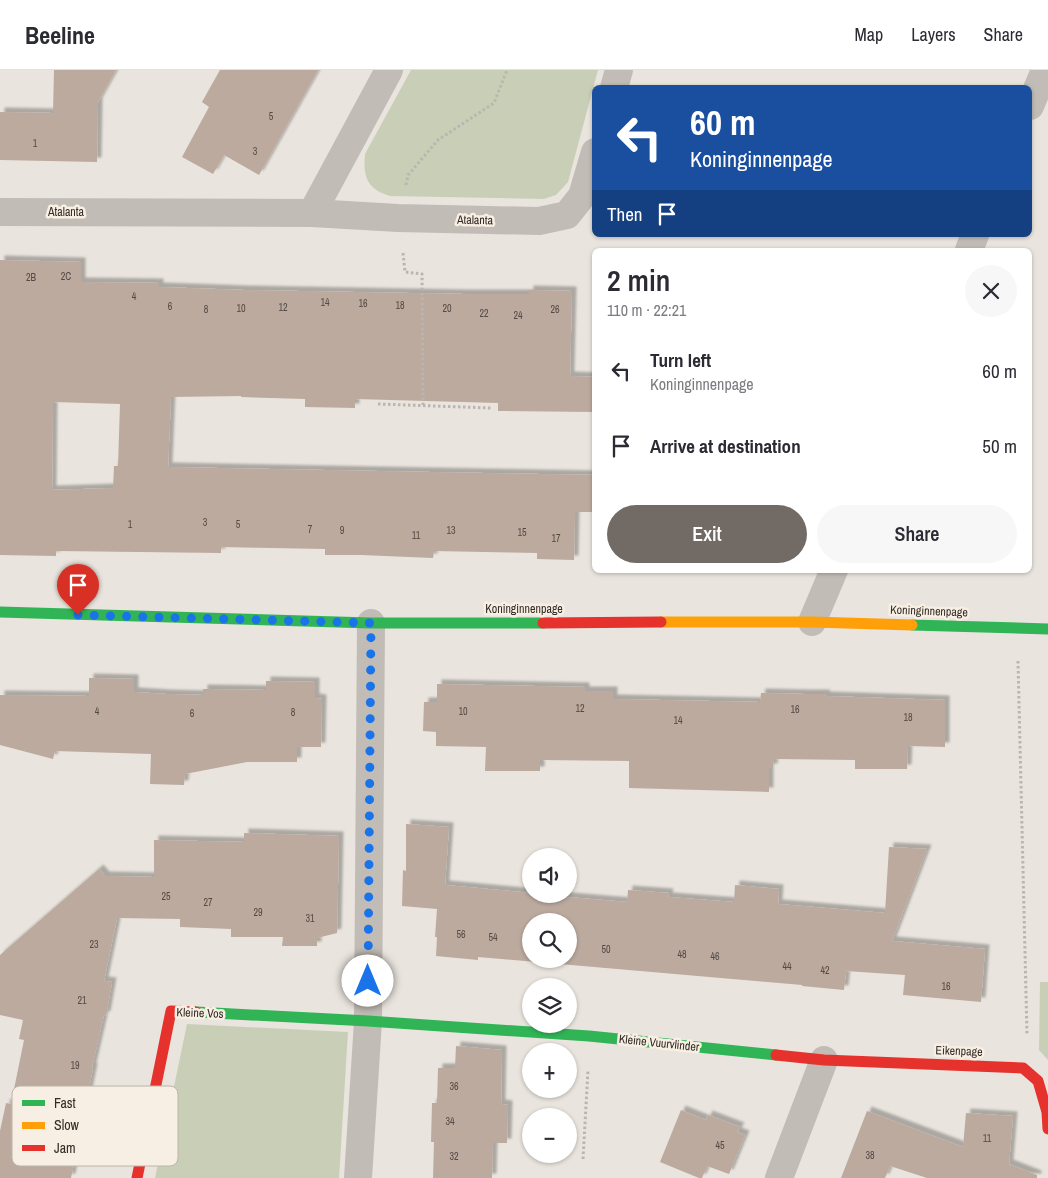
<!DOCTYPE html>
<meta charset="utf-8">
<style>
:root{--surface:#fff;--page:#f7f7f7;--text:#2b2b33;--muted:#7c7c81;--line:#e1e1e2;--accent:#726b65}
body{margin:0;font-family:"Archivo Narrow",sans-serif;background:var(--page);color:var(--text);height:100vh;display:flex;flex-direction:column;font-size:19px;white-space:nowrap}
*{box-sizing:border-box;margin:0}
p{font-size:16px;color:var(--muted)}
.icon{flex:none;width:28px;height:28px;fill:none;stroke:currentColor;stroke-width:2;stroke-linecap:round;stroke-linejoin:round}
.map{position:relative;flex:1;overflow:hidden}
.side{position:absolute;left:592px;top:178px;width:440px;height:325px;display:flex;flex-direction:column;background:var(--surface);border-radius:8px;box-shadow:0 1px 4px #0004}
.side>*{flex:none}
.top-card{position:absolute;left:592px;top:15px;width:440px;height:152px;border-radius:8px;box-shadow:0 1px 4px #0004;background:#1a4fa0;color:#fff;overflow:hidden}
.buttons{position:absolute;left:522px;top:778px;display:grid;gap:10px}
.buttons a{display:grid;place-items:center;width:55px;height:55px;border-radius:50%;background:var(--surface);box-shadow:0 1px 4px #0004;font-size:25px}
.pin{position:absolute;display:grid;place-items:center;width:42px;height:42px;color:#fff;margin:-51px -21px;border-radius:50% 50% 50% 0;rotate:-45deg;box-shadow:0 0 5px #0007}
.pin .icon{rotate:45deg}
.me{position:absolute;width:55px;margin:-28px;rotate:0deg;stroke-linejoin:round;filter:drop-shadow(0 0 4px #0008)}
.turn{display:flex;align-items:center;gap:18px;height:105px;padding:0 15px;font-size:22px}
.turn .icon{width:65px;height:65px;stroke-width:2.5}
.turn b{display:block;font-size:35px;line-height:42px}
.then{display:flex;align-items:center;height:48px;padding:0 15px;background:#0003;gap:10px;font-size:19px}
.round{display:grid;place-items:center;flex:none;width:52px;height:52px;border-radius:26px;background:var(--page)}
.head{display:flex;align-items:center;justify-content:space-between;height:85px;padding:0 15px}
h1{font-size:30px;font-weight:600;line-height:38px}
.cta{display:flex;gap:10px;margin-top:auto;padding:10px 15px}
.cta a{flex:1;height:58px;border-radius:30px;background:var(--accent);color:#fff;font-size:20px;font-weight:600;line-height:58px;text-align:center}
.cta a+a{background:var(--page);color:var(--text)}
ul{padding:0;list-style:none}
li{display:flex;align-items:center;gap:15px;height:75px;padding:0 15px}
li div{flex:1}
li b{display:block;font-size:19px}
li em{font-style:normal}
header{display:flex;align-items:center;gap:30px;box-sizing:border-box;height:70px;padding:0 25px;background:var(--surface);border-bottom:1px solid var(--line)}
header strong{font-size:24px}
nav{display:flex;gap:28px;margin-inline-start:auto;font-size:18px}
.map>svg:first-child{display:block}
.green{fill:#c9cfb7}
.building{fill:#bcaa9f;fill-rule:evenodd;filter:url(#shadow)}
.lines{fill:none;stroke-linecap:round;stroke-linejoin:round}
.path{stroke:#bbb5af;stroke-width:3;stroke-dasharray:2.5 2.5;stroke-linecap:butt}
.street{stroke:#c2bcb6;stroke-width:28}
.fast{stroke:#30b455;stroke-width:11}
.slow{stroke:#ff9f0a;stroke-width:11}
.jam{stroke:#e5322d;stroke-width:11}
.route{stroke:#1a73e8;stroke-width:9;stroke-dasharray:0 16.2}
.labels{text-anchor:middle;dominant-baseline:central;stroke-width:5;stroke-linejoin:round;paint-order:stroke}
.number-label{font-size:10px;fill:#544a44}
.street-label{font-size:12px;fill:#322a25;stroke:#f7efe3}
.key{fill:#f7efe3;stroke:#bcb4aa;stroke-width:1}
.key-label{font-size:14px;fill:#322a25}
</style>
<header>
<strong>Beeline</strong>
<nav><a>Map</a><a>Layers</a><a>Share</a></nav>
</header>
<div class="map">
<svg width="1048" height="1108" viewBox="0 0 1048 1108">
<defs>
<filter id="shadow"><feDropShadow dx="4.5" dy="-4.5" stdDeviation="1" flood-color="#0004"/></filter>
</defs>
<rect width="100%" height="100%" fill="#e9e4dd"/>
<g class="green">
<path d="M411 0H598L568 112 556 125 544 129 390 126C366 119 363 106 365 84Z"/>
<path d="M1040 912H1048V990L1039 980Z"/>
<path d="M187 954 348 962 339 1108H155Z"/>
</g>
<g class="building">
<path d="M54 0H116L98 32 97 92 0 90V42L53 43Z"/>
<path d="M220 0H318L259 105 224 85 213 104 182 87 209 37 202 32Z"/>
<path d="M0 190 81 192V212L159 213V217L244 220 464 224H529V220L572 221 570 306 595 307V342L498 341V333L355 329V338L305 337V329L241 327V326L171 327 168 397 595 405V442H575L574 490 537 489V483L434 481 433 488 361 485H325V479L221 477V483L56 481V486L0 485ZM53 332 120 334 118 396H114L113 418 52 420Z"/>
<path d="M89 608 134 609V622L166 624 203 625V619L266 620V611L315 612V628L322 629 321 677H297V692H247L185 704 184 715 150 714 151 684 55 681 53 689 0 675V625L89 626Z"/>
<path d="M437 614 585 617V621H613V629L760 632 761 623 805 624H826L825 626 945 630V677L908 676 907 699H855V690L774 689 773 698H769V722L629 718V691L540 690V701H485L486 677 436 676V662L423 661 424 632H437Z"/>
<path d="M406 754 449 757 445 815 531 823V824H555V826L627 832 628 820 669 823 668 827 734 832 735 815 779 819 778 834 885 843 889 777 927 779 892 871 985 879 981 932 903 925 905 905 846 901 844 920 802 916V915L478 887V890L436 886 437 867H435L437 839 402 836 403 800 406 801ZM531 851H569V889H531Z"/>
<path d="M244 763 339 766 337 863 317 868V876H282L283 867H231V859L180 857V849L117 848 104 911 112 912 106 946 104 945 92 997 93 998 71 1108H0V1061L6 1033 11 1034 24 970 19 969 23 950 0 945V885L99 799 105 806 154 807V770L244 772Z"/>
<path d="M456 976 502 980 501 1034 508 1035 507 1073H493L492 1108H433L434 1072H431L432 1033H437L438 998H455Z"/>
<path d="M681 1040 706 1050 708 1045 740 1057 737 1062 745 1065 729 1104 707 1096 702 1108H699L660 1092Z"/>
<path d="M867 1041 963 1077 966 1043 1013 1046 1009 1094 1037 1105V1108H927L890 1096 885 1108H841Z"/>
</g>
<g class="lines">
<g class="path">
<path d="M406 115 408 105 438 70 494 33 507 0"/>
<path d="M403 183 405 202 422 204 423 335"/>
<path d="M378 334 491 338"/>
<path d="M1018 591 1027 965"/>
<path d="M583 1089 588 1000"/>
</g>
<g class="street">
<path d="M614 18 619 0"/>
<path d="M1030 36 1045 0"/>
<path d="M0 142 312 143 398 148 539 151 567 145 582 126 595 82"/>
<path d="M312 143 389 0"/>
<path d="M969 180 975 165"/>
<path d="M812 552 834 500"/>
<path d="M358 1108 368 951 371 553"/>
<path d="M779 1108 824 990"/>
</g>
<g class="fast">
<path d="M0 542 371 553H543"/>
<path d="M912 555 1048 559"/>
<path d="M196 942 368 951 589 966 776 985"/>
</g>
<path class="slow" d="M661 552H812L912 555"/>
<g class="jam">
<path d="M543 553 661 552"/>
<path d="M776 985 824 990 1023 998 1038 1011 1047 1042 1048 1059"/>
<path d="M137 1108 171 941 196 942"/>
</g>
</g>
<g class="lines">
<path class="route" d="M78 545 371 553 368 911"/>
</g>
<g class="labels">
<g class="number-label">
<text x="271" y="46">5</text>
<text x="35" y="73">1</text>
<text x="255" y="81">3</text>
<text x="66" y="206">2C</text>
<text x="31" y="207">2B</text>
<text x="134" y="226">4</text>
<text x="325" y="232">14</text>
<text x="363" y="233">16</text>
<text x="400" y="235">18</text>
<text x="170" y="236">6</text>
<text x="283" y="237">12</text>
<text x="241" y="238">10</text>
<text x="447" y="238">20</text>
<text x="206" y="239">8</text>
<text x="555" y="239">26</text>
<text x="484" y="243">22</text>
<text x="518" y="245">24</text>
<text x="205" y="452">3</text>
<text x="130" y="454">1</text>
<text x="238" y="454">5</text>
<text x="310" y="459">7</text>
<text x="342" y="460">9</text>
<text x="451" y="460">13</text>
<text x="522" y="462">15</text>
<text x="416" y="465">11</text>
<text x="556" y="468">17</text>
<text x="580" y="638">12</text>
<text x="795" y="639">16</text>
<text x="97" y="641">4</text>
<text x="463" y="641">10</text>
<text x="293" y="642">8</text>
<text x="192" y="643">6</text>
<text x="908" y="647">18</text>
<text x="678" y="650">14</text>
<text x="166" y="826">25</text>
<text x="208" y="832">27</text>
<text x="258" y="842">29</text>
<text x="310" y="848">31</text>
<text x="461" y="864">56</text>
<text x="493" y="867">54</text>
<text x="94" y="874">23</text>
<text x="606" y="879">50</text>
<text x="682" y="884">48</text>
<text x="715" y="886">46</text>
<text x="787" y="896">44</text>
<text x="825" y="900">42</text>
<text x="946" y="916">16</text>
<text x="82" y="930">21</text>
<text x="75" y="995">19</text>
<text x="454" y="1016">36</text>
<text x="450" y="1051">34</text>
<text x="987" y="1068">11</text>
<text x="720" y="1075">45</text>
<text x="870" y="1085">38</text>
<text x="454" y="1086">32</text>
</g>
<g class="street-label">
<text x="66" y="142">Atalanta</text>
<text transform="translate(475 150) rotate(1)">Atalanta</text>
<text x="524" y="539">Koninginnenpage</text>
<text transform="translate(929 541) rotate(2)">Koninginnenpage</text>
<text transform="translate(200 943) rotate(2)">Kleine Vos</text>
<text transform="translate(659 973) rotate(6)">Kleine Vuurvlinder</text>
<text transform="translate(959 981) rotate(2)">Eikenpage</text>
</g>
</g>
<rect x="12" y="1016" width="166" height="80" rx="8" class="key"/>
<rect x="22" y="1030" width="23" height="6" fill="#30b455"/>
<rect x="22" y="1052" width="23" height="7" fill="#ff9f0a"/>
<rect x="22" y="1075" width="23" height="6" fill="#e5322d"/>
<g class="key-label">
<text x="54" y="1038">Fast</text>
<text x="54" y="1060">Slow</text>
<text x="54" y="1083">Jam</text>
</g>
</svg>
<div class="buttons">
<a><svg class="icon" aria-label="sound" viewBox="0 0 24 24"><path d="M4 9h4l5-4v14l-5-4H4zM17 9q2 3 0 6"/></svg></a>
<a><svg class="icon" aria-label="search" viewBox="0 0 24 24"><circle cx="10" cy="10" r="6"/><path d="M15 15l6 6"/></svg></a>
<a><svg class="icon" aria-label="layers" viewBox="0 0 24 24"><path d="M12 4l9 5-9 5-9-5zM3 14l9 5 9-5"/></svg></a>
<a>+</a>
<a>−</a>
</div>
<div class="pin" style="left:78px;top:545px;background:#d93025"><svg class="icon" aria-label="arrive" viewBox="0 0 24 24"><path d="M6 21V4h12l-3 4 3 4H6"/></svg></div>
<svg class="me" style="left:368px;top:911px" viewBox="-20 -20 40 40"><circle r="19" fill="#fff"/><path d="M0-13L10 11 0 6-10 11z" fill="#1a73e8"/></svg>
<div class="top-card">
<div class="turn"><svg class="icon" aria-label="left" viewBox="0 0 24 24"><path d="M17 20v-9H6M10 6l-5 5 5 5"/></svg><div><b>60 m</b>Koninginnenpage</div></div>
<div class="then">Then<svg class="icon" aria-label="arrive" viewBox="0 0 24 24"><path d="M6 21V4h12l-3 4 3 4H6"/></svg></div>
</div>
<section class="side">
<div class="head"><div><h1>2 min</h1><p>110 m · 22:21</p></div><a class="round"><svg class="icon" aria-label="close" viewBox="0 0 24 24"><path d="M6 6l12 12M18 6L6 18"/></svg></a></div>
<ul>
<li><svg class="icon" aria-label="left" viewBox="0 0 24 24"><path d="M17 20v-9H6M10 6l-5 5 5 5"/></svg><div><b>Turn left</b><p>Koninginnenpage</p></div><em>60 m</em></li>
<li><svg class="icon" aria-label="arrive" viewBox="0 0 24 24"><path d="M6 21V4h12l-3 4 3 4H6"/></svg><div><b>Arrive at destination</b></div><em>50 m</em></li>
</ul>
<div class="cta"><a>Exit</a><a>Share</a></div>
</section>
</div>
